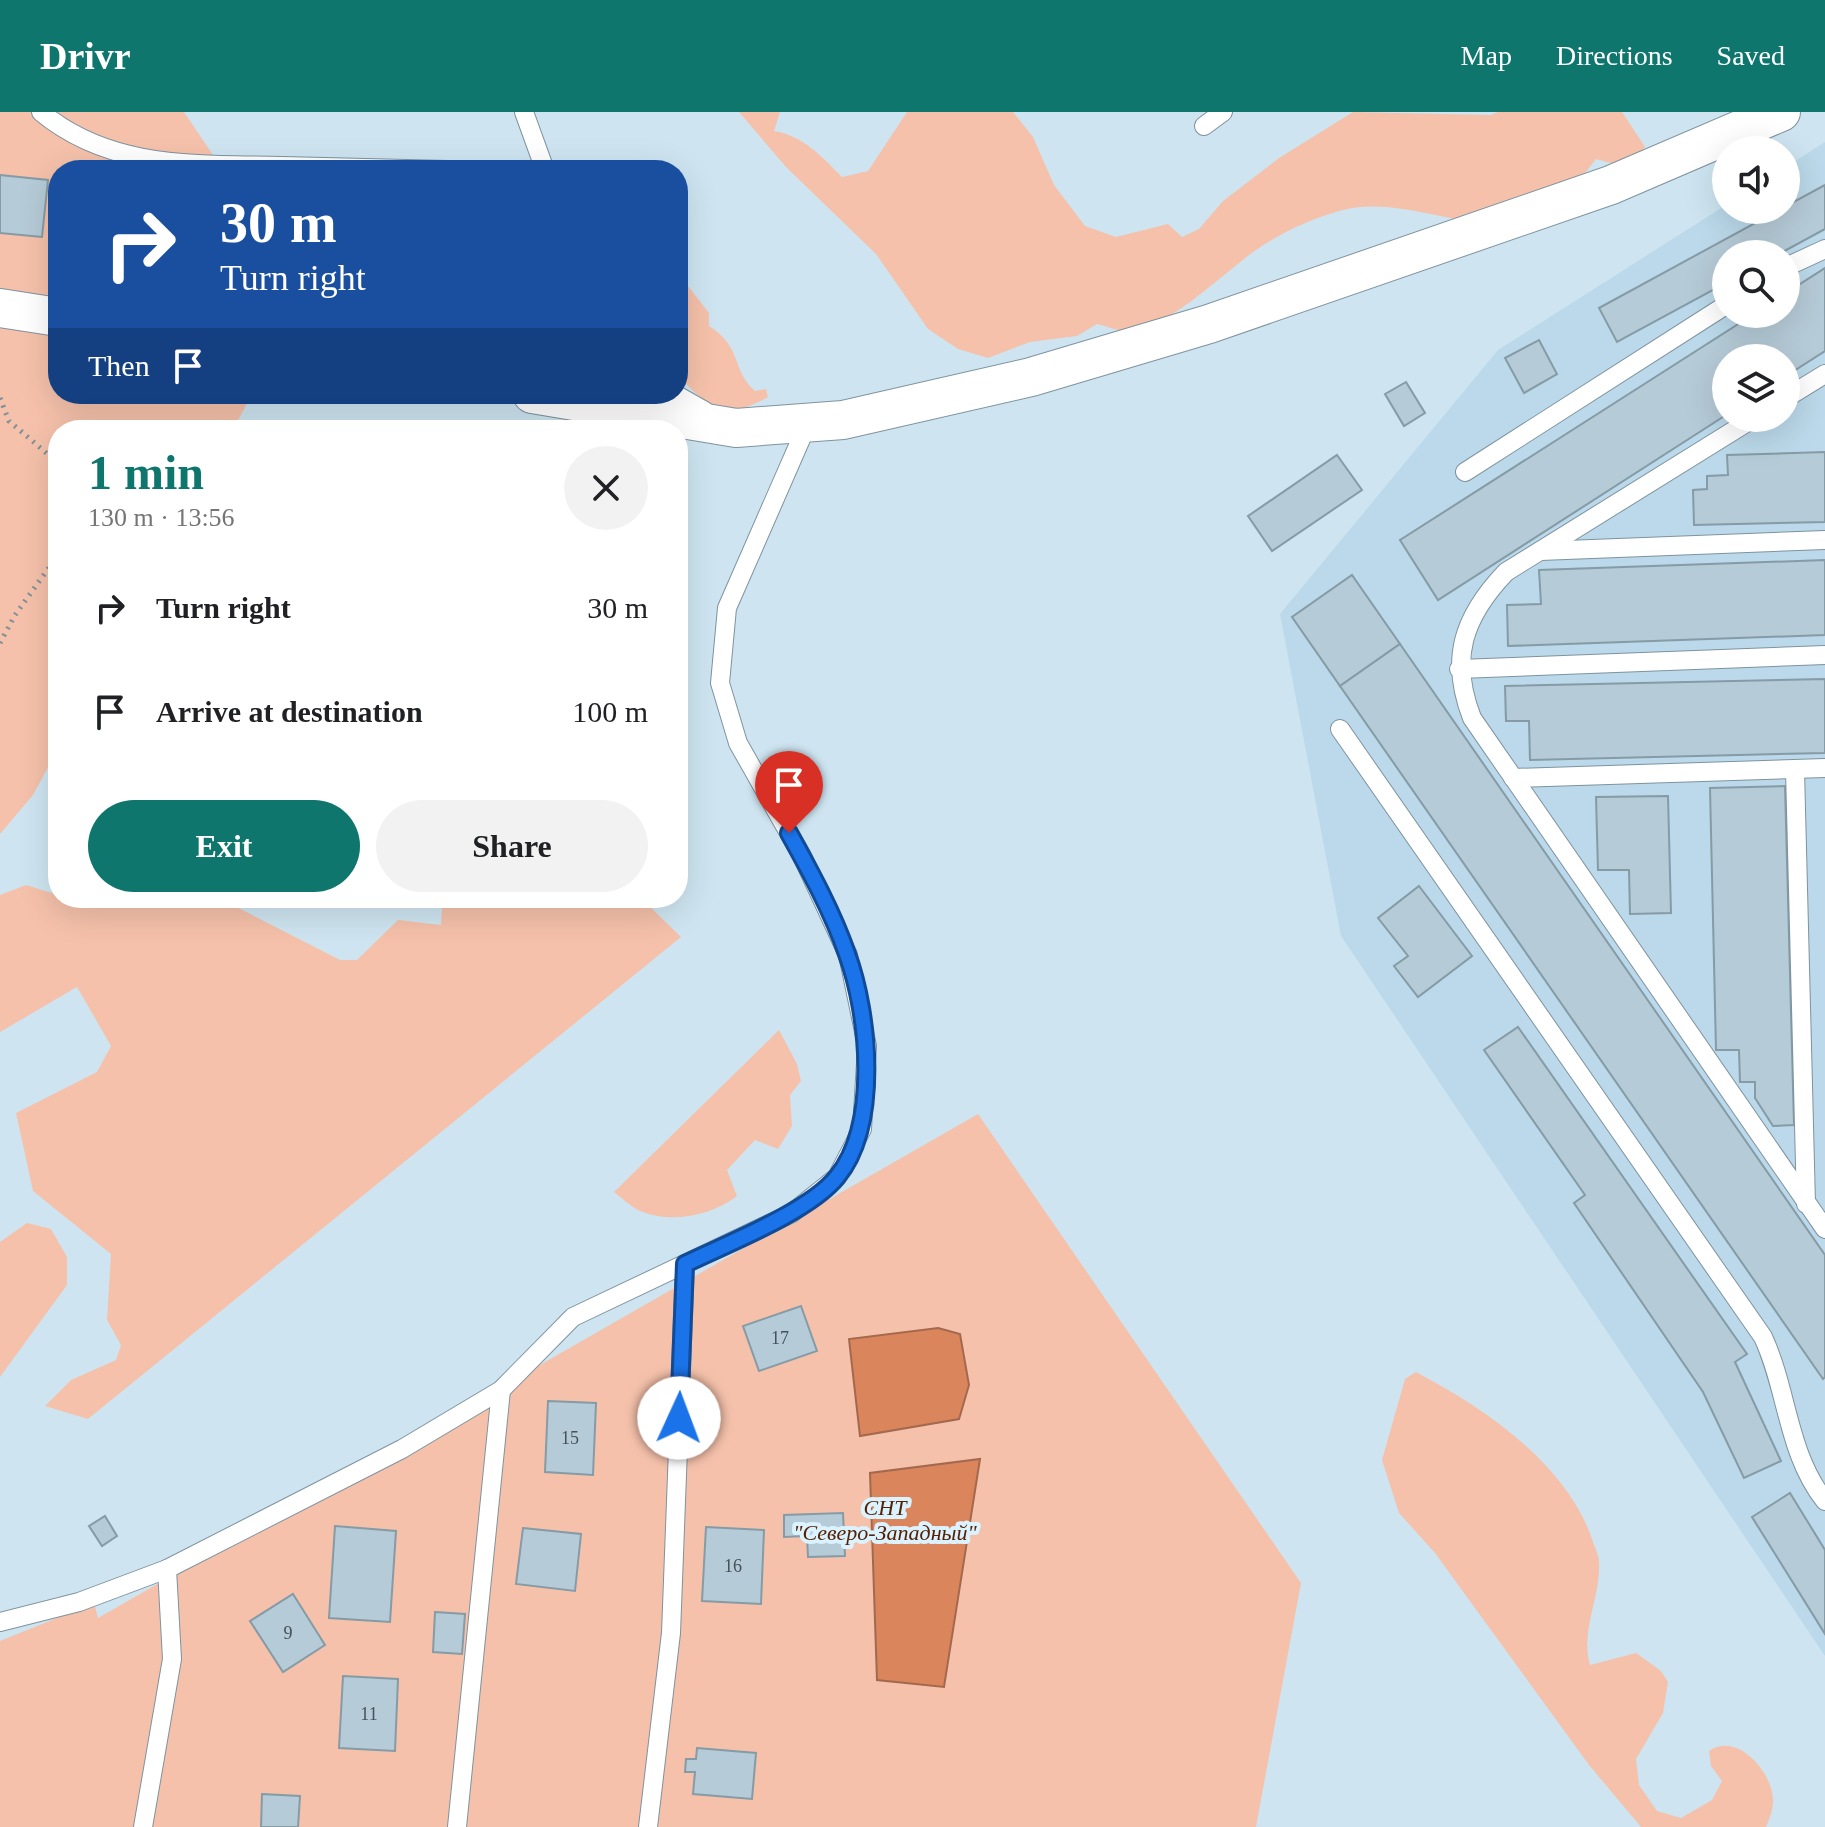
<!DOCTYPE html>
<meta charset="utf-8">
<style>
:root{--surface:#fff;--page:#f2f2f2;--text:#202124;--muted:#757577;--accent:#0f766e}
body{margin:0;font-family:"Times New Roman",serif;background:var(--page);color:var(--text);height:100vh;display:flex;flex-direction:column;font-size:30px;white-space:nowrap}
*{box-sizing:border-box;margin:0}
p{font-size:26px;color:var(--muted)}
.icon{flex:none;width:44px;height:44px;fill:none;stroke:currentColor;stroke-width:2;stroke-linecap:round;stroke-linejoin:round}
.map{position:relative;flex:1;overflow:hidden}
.side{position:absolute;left:48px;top:308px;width:640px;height:488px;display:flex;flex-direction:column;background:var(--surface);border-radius:32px;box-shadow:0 8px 32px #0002}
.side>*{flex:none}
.hud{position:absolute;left:48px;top:48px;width:640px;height:244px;border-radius:32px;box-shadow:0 8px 32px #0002;background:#1a4fa0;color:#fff;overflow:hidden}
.tools{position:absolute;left:1712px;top:24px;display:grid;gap:16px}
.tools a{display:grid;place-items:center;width:88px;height:88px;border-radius:50%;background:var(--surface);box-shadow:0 8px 32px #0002;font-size:40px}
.pin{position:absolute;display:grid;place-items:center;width:68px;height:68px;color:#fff;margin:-82px -34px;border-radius:50% 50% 50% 0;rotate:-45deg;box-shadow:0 0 8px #0007}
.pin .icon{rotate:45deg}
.me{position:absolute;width:88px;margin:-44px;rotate:2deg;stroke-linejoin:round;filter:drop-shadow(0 0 6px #0008)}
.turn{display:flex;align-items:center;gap:28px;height:168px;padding:0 40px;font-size:36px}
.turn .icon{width:104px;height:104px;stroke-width:2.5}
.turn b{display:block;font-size:56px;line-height:68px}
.then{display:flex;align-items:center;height:76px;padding:0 40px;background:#0003;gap:16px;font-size:30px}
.round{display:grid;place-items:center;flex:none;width:84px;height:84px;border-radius:42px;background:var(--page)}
.summary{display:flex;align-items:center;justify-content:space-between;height:136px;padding:0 40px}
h1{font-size:48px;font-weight:800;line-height:60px;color:var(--accent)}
.button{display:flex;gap:16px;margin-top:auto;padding:16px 40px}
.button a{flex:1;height:92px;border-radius:48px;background:var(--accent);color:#fff;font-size:32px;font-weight:800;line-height:92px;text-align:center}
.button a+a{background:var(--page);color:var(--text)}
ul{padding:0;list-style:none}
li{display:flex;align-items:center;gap:24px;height:104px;padding:0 40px}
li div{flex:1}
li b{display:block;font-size:30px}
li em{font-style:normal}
header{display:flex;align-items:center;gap:48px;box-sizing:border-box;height:112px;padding:0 40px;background:var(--accent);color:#fff}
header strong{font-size:38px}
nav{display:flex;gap:44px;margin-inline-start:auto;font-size:28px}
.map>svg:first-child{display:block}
.built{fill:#bbd9ea;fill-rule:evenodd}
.green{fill:#f5c1aa}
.water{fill:#db855d;stroke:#a3694f;stroke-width:2}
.building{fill:#b5cbd7;stroke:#859ba6;stroke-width:2}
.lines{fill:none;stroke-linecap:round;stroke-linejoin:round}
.lane-casing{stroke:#7e939f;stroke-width:20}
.street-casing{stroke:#7e939f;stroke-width:40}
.path{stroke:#7f9098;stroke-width:5;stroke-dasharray:2 6;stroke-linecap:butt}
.lane{stroke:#fff;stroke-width:18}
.street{stroke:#fff;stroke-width:38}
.route-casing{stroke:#114b97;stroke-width:20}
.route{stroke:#1a73e8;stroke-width:14}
.labels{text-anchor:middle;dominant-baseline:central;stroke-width:8;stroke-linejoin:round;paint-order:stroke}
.number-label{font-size:18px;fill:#465258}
.park-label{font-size:22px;font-style:italic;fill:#562002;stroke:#dbf2ff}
</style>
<header>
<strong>Drivr</strong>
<nav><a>Map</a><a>Directions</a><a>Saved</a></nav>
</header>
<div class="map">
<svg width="1825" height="1715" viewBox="0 0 1825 1715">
<rect width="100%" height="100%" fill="#cee5f1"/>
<path class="built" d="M1825 30V1544L1341 824 1280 502 1498 238 1726 93V98H1786V55ZM1726 142H1786V202H1726ZM1726 246H1786V306H1726Z"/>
<g class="green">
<path d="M0 0H184L223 58H58V282H252L233 318H58V637L33 683 0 722Z"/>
<path d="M739 0H780L774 19C804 24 822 45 842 65L868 59 907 0H1013L1033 25 1054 73 1085 114 1116 125 1168 112 1182 125 1199 117 1223 89 1279 46 1353 0 1491 3 1498 0H1622L1645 35 1628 56 1596 47 1578 70 1512 86 1485 111C1436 107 1387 85 1339 99 1310 107 1281 121 1256 138 1226 159 1163 221 1127 220 1118 219 1107 214 1097 212L1077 224 1030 230 988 246 958 237 928 217 876 142 786 55Z"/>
<path d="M678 161 709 201V214C743 235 731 258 755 279L766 277 768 285C728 309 706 295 678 263Z"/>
<path d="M26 773 58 783V786H226L225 789 340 848H357L398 808 441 813 442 797 434 786H641L681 825 88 1307 45 1294 71 1268 116 1248 121 1233 107 1208 111 1142 33 1079 16 1001 97 960 111 934 77 875 0 920V783Z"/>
<path d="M779 918 797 952 801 969 790 983 792 1014 778 1037 755 1028 727 1058 737 1084C711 1104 671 1112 640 1099 631 1095 622 1086 614 1080Z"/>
<path d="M978 1002 1301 1471 1256 1715H0V1529L94 1491 98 1506Z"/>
<path d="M27 1111 51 1117 67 1145V1173L0 1265V1130Z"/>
<path d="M1416 1260C1484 1296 1566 1351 1592 1427 1594 1434 1599 1443 1599 1450 1601 1486 1580 1517 1590 1553L1636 1541 1661 1559 1668 1570 1663 1601 1636 1647 1639 1673 1657 1699 1681 1706 1712 1688 1722 1669 1711 1654 1709 1639C1738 1619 1774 1662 1773 1690 1773 1698 1769 1708 1766 1715H1641L1589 1653 1435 1441 1399 1401 1382 1348 1405 1267Z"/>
</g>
<g class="water">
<path d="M938 1216 960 1222 969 1273 959 1307 860 1324 849 1227Z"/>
<path d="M980 1347 944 1575 877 1568 870 1361Z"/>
</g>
<g class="building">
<path d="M0 63 48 68 42 125 0 121Z"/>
<path d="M1825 73V117L1779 142H1726V171L1617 230 1599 196 1779 98H1786V94Z"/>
<path d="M1825 156V239L1786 264V246H1726V303L1438 488 1400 428 1754 202H1786V181Z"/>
<path d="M1539 228 1557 262 1524 281 1505 246Z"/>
<path d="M1406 270 1425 301 1404 314 1385 282Z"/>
<path d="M1825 340V410L1694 413 1693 378 1707 377V364L1728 363 1727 343Z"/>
<path d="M1337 343 1362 378 1272 439 1248 404Z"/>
<path d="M1825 448V523L1508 534 1507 493 1541 492 1539 458Z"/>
<path d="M1352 463 1400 532 1340 574 1292 505Z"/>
<path d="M1400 532 1825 1143V1265L1823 1267 1340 574Z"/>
<path d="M1825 567V641L1530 648 1529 609H1506L1505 574Z"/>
<path d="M1785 674 1794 1013 1773 1014 1755 986V970H1740L1739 938H1716L1710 676Z"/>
<path d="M1668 684 1671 801 1630 802 1629 758H1598L1596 685Z"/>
<path d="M1419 774 1472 844 1418 885 1394 854 1408 844 1378 806Z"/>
<path d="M1518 915 1747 1242 1735 1250 1781 1349 1744 1366 1703 1280 1574 1091 1585 1083 1484 938Z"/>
<path d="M801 1194 817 1239 759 1259 743 1214Z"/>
<path d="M548 1289 596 1291 593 1363 545 1360Z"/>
<path d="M1790 1381 1825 1438V1522L1752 1405Z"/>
<path d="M843 1401 845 1444 808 1445 807 1424 784 1425V1403Z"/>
<path d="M105 1404 117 1424 102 1434 89 1414Z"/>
<path d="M335 1414 396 1419 390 1510 329 1506Z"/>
<path d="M706 1415 764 1418 761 1492 702 1489Z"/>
<path d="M523 1416 581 1422 575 1479 516 1472Z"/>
<path d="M293 1482 325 1533 283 1560 250 1509Z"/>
<path d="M435 1500 465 1502 462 1542 433 1540Z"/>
<path d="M343 1564 398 1567 395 1639 339 1636Z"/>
<path d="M697 1636 756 1641 752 1687 693 1682 695 1660H685L686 1647H696Z"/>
<path d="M262 1682 300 1684 298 1715H261Z"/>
</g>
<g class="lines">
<g class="lane-casing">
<g id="lane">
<path d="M41 0C111 58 197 52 282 54 337 55 393 57 448 58"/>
<path d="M524 0 545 58"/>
<path d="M1204 14 1223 0"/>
<path d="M1786 155 1825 137"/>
<path d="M675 282 705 299"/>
<path d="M1786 286 1825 262"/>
<path d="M1754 306 1506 460C1463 505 1449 547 1472 606L1825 1117"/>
<path d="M1465 360 1726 193"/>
<path d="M1540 439 1825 428"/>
<path d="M1459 557 1825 543"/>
<path d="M1340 617 1763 1225C1788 1279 1787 1341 1825 1389"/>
<path d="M1795 658 1806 1092"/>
<path d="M1513 666 1825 656"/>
<path d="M0 1510 79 1490 167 1457 402 1337 501 1278 573 1205 792 1101 837 1065 862 1017 867 934 848 843 802 744 738 631 720 571 727 496 808 311"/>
<path d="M143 1715 172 1547 167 1457"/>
<path d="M457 1715 501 1278"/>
<path d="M648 1715 671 1521 685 1152"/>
</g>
</g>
<g class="street-casing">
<g id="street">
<path d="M0 196 58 205"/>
<path d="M532 282 736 316 843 308 1031 265 1209 212 1611 73 1781 0"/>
</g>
</g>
<g class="path">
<path d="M0 286 9 309 58 351"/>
<path d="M0 531 15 503 58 443"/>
</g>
<use href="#lane" class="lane"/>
<use href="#street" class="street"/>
</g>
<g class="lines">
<g class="route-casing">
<path id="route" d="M679 1306 685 1152C726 1132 809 1100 837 1065 880 1012 869 902 847 842 833 801 810 759 789 721"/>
</g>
<use href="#route" class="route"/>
</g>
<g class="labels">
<g class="number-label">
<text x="780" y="1226">17</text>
<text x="570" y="1326">15</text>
<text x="733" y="1454">16</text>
<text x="288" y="1521">9</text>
<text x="369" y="1602">11</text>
</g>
<g class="park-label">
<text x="885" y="1395">СНТ<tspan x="885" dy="25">"Северо-Западный"</tspan></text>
</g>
</g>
</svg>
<div class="tools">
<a><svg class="icon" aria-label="sound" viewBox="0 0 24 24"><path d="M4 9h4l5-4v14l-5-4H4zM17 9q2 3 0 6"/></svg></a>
<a><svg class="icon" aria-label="search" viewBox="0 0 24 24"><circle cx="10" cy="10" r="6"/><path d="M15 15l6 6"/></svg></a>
<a><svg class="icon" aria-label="layers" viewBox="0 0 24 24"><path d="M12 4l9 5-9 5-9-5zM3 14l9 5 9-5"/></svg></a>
</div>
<div class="pin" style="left:789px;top:721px;background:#d93025"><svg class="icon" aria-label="arrive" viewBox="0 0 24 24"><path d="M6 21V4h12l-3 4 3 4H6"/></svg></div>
<svg class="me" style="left:679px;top:1306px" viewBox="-20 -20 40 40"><circle r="19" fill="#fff"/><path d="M0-13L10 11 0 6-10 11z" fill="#1a73e8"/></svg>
<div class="hud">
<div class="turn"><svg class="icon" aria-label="right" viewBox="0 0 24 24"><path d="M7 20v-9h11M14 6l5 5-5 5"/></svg><div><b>30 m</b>Turn right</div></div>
<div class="then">Then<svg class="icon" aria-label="arrive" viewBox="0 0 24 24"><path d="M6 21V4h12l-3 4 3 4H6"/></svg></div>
</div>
<section class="side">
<div class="summary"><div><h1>1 min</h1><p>130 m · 13:56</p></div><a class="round"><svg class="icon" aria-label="close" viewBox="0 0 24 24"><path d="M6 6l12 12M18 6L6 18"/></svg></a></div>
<ul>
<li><svg class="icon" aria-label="right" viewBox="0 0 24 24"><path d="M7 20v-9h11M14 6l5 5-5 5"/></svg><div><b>Turn right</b></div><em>30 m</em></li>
<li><svg class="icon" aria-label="arrive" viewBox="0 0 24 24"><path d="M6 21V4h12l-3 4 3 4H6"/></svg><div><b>Arrive at destination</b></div><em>100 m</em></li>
</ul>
<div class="button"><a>Exit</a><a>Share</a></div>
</section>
</div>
